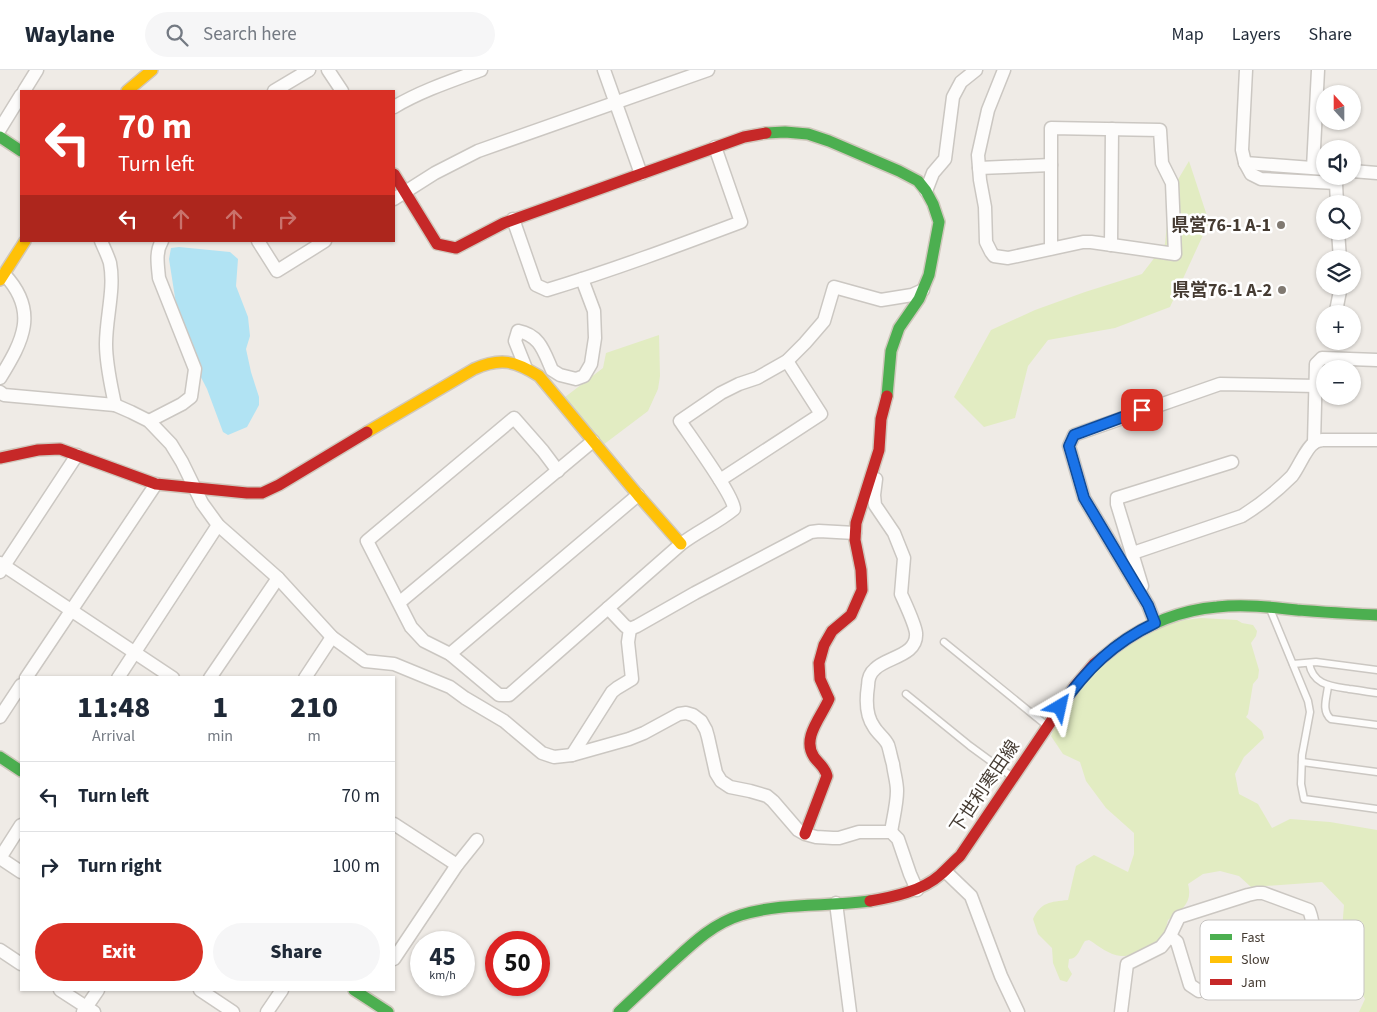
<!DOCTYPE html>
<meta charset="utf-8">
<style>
:root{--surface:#fff;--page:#f6f6f7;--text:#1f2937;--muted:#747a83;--line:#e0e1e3;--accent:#d93025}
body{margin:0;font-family:"Source Sans 3","Noto Sans JP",sans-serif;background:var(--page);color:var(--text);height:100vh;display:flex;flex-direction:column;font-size:19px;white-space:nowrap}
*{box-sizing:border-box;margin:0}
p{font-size:16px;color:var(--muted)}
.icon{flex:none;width:28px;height:28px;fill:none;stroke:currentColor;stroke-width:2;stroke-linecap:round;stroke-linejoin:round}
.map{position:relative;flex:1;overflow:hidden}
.panel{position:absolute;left:20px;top:606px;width:375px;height:315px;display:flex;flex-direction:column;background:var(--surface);border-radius:0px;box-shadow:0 1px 4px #0004}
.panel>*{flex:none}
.banner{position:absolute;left:20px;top:20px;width:375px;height:152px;border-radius:0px;box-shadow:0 1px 4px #0004;background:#d93025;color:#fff;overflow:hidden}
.needle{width:32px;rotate:339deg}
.buttons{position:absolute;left:1316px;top:15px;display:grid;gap:10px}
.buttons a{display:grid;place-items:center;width:45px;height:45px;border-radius:50%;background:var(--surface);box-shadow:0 1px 4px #0004;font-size:25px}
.speed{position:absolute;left:410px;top:861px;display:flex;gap:10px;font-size:25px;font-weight:700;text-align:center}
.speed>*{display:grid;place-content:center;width:65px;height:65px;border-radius:50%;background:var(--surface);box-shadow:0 1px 4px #0004;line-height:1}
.speed small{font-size:12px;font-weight:400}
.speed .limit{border:8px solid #d22;background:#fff;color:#111}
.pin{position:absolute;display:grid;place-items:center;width:42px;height:42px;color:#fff;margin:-21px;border-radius:10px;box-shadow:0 2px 8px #0006}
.me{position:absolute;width:55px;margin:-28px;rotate:36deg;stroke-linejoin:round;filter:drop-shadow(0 0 4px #0008)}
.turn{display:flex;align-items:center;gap:18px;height:105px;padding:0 15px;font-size:22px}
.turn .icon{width:65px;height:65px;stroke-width:2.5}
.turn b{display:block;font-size:35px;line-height:42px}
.lanes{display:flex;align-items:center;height:48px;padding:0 15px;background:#0003;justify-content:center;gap:25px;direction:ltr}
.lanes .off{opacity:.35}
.eta{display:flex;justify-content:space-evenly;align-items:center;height:85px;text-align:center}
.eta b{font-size:30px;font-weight:800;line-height:35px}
.cta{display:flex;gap:10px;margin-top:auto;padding:10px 15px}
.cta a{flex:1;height:58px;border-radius:30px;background:var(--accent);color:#fff;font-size:20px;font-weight:800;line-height:58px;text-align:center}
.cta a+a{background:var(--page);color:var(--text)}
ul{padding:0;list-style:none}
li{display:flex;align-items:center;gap:15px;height:70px;padding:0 15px;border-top:1px solid var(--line)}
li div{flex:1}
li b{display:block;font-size:19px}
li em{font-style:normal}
header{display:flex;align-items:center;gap:30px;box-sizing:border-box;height:70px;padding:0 25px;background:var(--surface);border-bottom:1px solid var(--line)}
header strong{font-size:24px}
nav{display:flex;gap:28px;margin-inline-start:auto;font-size:18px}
.search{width:350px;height:45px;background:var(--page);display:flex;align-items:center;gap:12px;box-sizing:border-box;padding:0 18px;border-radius:28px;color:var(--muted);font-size:19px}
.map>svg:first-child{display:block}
.green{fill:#e2ecc2}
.water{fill:#b1e3f3}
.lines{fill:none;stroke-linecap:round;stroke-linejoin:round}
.lane-casing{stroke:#cbc7c2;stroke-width:9}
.street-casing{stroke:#cbc7c2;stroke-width:15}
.fast-casing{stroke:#d0c8bd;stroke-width:14}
.slow-casing{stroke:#d0c8bd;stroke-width:14}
.jam-casing{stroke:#d0c8bd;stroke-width:14}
.lane{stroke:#fdfcfb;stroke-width:6}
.street{stroke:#fdfcfb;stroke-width:12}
.fast{stroke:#4caf50;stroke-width:11}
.slow{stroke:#ffc107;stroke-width:11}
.jam{stroke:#c62828;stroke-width:11}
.route-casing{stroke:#114b97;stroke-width:12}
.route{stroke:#1a73e8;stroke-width:9}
.poi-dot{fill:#807971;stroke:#fff;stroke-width:2}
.labels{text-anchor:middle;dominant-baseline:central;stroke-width:5;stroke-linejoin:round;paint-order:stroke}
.poi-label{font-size:18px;font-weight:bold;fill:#453b32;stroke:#fff;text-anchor:end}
.street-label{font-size:18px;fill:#453b32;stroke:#fff}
.key{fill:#fff;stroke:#c7c4c2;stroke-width:1}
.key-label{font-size:14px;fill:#453b32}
</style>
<header>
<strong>Waylane</strong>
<div class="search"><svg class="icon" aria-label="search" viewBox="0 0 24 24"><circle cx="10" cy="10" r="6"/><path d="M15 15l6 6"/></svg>Search here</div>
<nav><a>Map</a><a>Layers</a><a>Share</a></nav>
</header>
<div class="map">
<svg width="1377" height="942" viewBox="0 0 1377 942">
<rect width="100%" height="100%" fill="#efebe6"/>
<g class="green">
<path d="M1189 91 1209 152 1170 237 1115 258 1048 270 1028 296 1015 348 984 357 954 327 991 260 1035 240 1085 222 1142 204 1165 174 1170 123Z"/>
<path d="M659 265 660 306 658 319 648 341 595 381 556 334 603 298 606 283Z"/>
<path d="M1201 548 1237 550 1242 553 1253 555 1257 561 1256 566 1251 573 1259 600 1258 608 1253 614 1248 644 1246 647 1262 661 1264 668 1244 687 1235 704 1239 724 1258 734 1272 758 1290 749 1330 752 1377 760V942H1359L1365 929 1340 885 1344 835 1322 812 1251 817 1239 806 1220 801 1203 804 1188 814C1193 833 1182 840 1168 850 1167 854 1166 858 1165 862 1159 874 1135 887 1121 886 1109 885 1099 876 1089 870L1085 871C1080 878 1078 889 1069 889L1068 897 1072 904 1067 912 1060 910 1053 893 1052 878 1038 864 1033 849C1041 832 1050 832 1068 830L1076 796 1094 785 1128 802 1134 784V763L1106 738 1086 711 1080 692 1063 684 1051 666 1066 629 1114 583 1152 559 1185 550Z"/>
</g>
<path class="water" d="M179 177 230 182 238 189 236 216 248 247 250 266 246 279 251 302 259 327V335L247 357 228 365 223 362 207 319 186 278 176 234 169 189 171 178Z"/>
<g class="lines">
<g class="lane-casing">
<g id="lane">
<path d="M1270 539 1308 631 1310 642 1302 685 1301 714 1304 729 1377 739"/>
<path d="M944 572 1046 655"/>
<path d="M1309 593C1313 615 1330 616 1349 619 1358 620 1368 622 1377 623"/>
<path d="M1293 594 1316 592 1377 600"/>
<path d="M1328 616C1327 627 1321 641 1331 649L1377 655"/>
<path d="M906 624 970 676 1011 706"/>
<path d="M1302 692 1377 702"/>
</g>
</g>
<g class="street-casing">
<g id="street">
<path d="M328 0 342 21"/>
<path d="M604 0 641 104"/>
<path d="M1004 0 988 40 978 85 980 110 985 137 986 172 991 182 994 186 1008 188 1083 172H1091L1175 184 1172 113 1162 93 1160 60 1051 58V179"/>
<path d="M1246 0 1242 80 1245 93 1251 104 1261 109 1336 113 1337 134"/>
<path d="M24 21 37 0"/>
<path d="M274 21 309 0"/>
<path d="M394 37C421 21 451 11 481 0"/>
<path d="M0 59 21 25"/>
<path d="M1245 93 1325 99"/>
<path d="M979 98 1051 95"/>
<path d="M1313 98 1318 0"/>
<path d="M1352 101 1377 103"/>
<path d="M926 121 933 103 945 89 953 27 961 12 976 0"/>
<path d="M394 129 435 103 478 81 708 0"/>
<path d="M513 149 536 215 547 220C613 200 677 176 741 152L715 77"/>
<path d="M1338 161 1340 189"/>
<path d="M101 171C104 178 108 186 110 193 115 219 106 247 106 274 106 295 111 315 115 335"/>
<path d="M258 171 277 201 325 171"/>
<path d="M1111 175 1112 59"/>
<path d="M1336 241 1341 216"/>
<path d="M525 296 515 271 518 261C540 265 544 282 552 300L560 305 576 309 584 306 591 294 595 268 594 241 582 209"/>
<path d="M0 308C23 271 39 241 4 204"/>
<path d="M0 322 4 325 115 335 131 342 149 351 171 374 182 392 202 433 218 455 278 508 332 567 365 591 394 594 450 617 465 628 504 651 542 683 554 687 572 685 629 669 644 663 679 644 686 643 693 645 701 651 706 660 708 667 716 703 721 711 730 717 750 721 767 726 773 731 798 760 805 764 816 767 833 768H839L859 762H891L898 769 910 804 917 820"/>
<path d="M149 351 182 334 191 327 195 299 159 208C158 196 155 182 162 171"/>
<path d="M1314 373 1316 294 1322 288 1377 290"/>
<path d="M558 401 543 381 514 348 367 471 411 557 424 571 450 584 499 625H509L681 474C698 461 717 453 734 439 734 426 690 366 680 351L721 323 739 314 757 308 787 291 805 273 824 251 834 217 881 230 912 225 923 220"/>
<path d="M876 409 874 425 875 435 894 463 904 488 901 524C905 533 915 554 916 563 918 586 886 587 875 599 870 603 868 610 868 616 866 629 866 646 874 657 878 664 885 668 888 675 890 681 891 688 893 694 894 703 897 712 897 721 897 734 893 749 891 762"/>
<path d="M720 410 821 344 787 291"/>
<path d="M1133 483 1242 446C1258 436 1279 419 1292 406 1299 397 1306 378 1314 373 1316 371 1319 371 1322 370H1377"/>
<path d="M0 493 173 608"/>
<path d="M0 502 77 385"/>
<path d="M1142 516 1117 434V428L1232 392"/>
<path d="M400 532 593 371"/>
<path d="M608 538 625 556 630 559 637 556 695 523 811 462 819 461 855 463"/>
<path d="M1155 553 1148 535 1084 428 1069 376 1074 365 1220 314 1316 316"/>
<path d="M450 584 638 425"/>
<path d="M26 608 156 414"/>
<path d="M118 608 218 455"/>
<path d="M210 608 278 508"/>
<path d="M305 608 332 567"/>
<path d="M0 647 21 615"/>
<path d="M572 685 612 622 617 618 632 609 628 572 630 559"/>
<path d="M394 754 457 795"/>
<path d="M0 788 21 755"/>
<path d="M0 788 21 802"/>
<path d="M946 802 971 826 1001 906 1018 942"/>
<path d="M836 833 850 942"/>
<path d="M0 880 21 894"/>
<path d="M394 889 457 795 477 770"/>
<path d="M60 920 94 942"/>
<path d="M200 920 233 942"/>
<path d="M83 942 98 920"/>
<path d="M267 942 282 920"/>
<path d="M1121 942 1127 894 1161 877 1170 866 1179 847 1248 825 1257 823H1263L1309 840C1313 850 1314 861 1315 871 1320 918 1276 905 1244 909 1229 911 1214 916 1199 921L1190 915 1177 872 1170 866"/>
</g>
</g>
<g class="fast-casing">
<g id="fast">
<path d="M766 63 785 62 808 64 829 71 899 101 918 111 926 121 933 134 939 152 929 205 919 229 899 258 891 281 887 326"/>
<path d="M0 67 21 81"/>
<path d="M1118 575C1147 554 1181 540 1217 537 1243 534 1271 537 1297 540 1324 542 1350 544 1377 545"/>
<path d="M0 687 21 701"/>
<path d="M354 920 388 942"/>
<path d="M619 942C635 927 651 912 667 897 689 877 711 854 741 845 783 832 827 837 870 831"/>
</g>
</g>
<g class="slow-casing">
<g id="slow">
<path d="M127 21 152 0"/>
<path d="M0 210 25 171"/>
<path d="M367 362 474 299C501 287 515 291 539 306L638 425 681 474"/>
</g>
</g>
<g class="jam-casing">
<g id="jam">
<path d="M394 104 437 174 456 178 504 153 744 67 766 63"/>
<path d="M0 388 38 380 60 379 156 414 247 423H262L279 415 367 362"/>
<path d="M805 764 827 706C825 697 819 694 814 687 801 668 822 646 829 629L820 609 819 593 824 575 832 561 851 545 862 520 861 500 855 470 856 453 879 380 881 349 887 326"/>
<path d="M870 831C893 827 922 821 940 805 947 799 953 792 960 786L1075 616 1094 594 1118 575"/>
</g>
</g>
<use href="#lane" class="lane"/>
<use href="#street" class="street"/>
<use href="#fast" class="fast"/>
<use href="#slow" class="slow"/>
<use href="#jam" class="jam"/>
</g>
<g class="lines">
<g class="route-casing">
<path id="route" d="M1060 637C1087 599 1113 573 1155 553L1148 535 1084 428 1069 376 1074 365 1142 340"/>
</g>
<use href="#route" class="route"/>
</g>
<g class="poi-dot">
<circle cx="1281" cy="155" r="5"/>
<circle cx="1282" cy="220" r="5"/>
</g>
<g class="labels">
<g class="poi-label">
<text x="1271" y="155">県営76-1 A-1</text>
<text x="1272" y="220">県営76-1 A-2</text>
</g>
<g class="street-label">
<text transform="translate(985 717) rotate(-56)">下世利寒田線</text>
</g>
</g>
<rect x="1200" y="850" width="164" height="80" rx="8" class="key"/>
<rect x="1210" y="864" width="22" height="6" fill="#4caf50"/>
<rect x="1210" y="886" width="22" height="7" fill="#ffc107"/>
<rect x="1210" y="909" width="22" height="6" fill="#c62828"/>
<g class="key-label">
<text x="1241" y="872">Fast</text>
<text x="1241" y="894">Slow</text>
<text x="1241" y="917">Jam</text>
</g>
</svg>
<div class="buttons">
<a><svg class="needle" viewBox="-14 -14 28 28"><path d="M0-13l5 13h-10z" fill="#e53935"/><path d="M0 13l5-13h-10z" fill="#747a83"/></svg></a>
<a><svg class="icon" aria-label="sound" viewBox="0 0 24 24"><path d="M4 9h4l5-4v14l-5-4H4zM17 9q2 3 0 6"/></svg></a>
<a><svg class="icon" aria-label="search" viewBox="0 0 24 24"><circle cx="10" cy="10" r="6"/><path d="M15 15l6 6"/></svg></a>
<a><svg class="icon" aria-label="layers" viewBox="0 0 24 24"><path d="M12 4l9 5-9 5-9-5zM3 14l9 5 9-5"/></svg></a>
<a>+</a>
<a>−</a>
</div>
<div class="speed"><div>45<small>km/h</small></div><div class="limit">50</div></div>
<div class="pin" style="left:1142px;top:340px;background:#d93025"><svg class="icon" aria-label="arrive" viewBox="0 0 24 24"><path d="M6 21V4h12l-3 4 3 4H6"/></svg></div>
<svg class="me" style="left:1060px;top:637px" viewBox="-20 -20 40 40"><path d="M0-17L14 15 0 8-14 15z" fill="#1a73e8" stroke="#fff" stroke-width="4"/></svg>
<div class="banner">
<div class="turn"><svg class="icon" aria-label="left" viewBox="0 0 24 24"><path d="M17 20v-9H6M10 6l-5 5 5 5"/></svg><div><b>70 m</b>Turn left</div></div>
<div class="lanes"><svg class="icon" aria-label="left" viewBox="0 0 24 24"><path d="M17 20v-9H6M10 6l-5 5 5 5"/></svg><svg class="icon off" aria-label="ahead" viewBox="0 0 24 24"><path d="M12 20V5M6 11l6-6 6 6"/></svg><svg class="icon off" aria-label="ahead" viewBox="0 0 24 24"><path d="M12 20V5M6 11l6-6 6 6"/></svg><svg class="icon off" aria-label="right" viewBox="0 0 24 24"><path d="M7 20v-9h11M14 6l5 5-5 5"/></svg></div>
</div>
<section class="panel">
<div class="eta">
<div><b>11:48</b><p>Arrival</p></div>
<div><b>1</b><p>min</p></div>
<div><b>210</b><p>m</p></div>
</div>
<ul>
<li><svg class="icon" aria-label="left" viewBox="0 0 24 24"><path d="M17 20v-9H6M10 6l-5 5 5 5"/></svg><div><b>Turn left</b></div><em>70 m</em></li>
<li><svg class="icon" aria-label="right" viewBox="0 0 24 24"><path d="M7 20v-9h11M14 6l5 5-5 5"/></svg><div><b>Turn right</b></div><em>100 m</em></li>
</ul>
<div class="cta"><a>Exit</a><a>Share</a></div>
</section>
</div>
